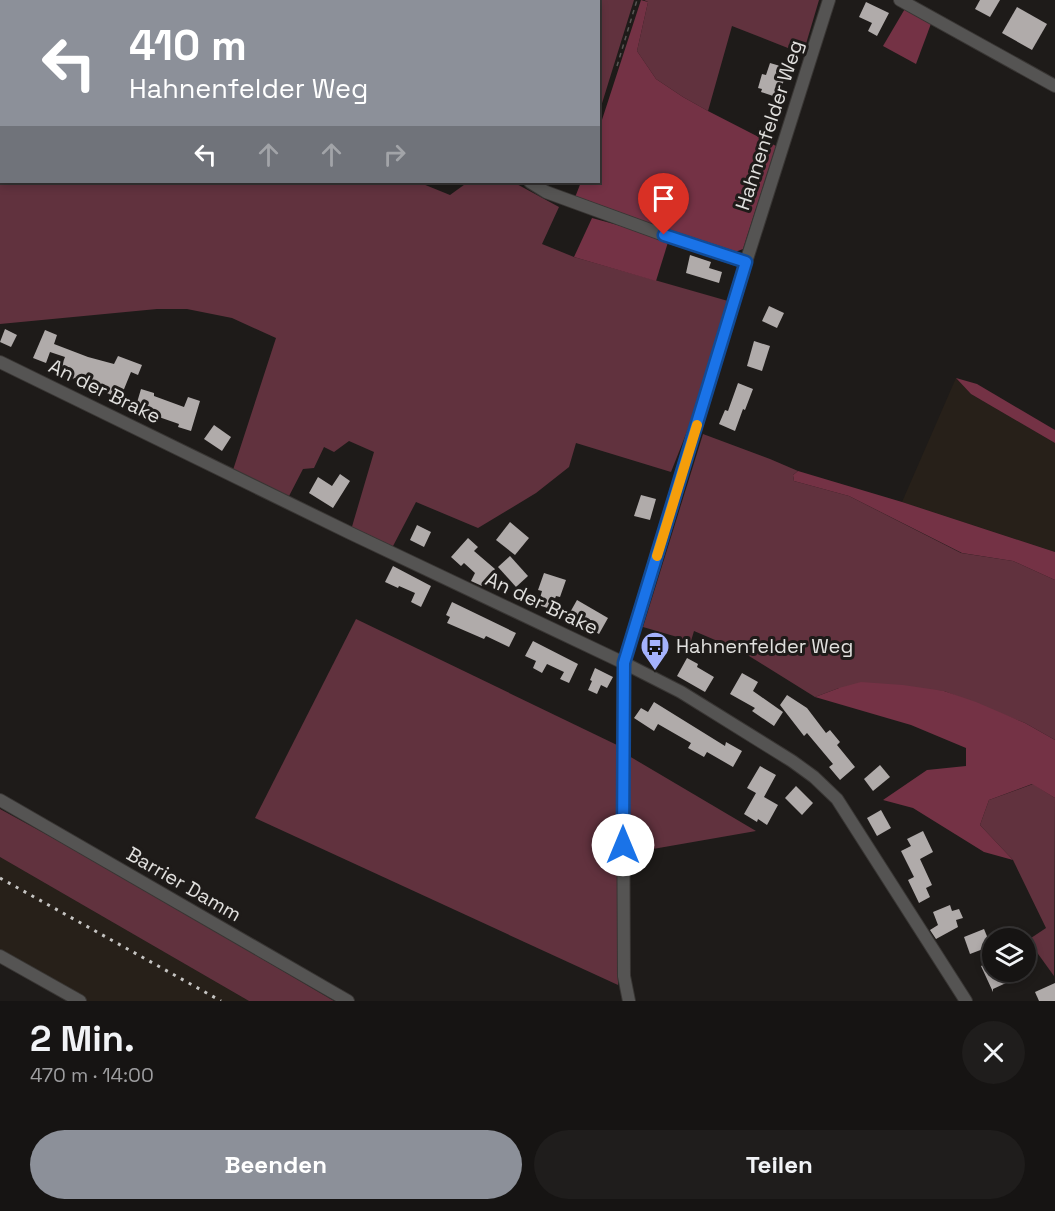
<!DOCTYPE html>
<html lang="de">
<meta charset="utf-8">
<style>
:root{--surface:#161413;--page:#1f1d1c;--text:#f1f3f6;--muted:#9e9ea0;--line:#353333;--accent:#8c9099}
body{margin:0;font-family:"Space Grotesk",sans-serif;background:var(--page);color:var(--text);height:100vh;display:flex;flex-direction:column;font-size:22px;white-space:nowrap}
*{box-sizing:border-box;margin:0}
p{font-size:20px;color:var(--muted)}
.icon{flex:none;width:33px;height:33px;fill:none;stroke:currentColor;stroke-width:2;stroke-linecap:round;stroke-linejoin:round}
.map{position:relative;height:1001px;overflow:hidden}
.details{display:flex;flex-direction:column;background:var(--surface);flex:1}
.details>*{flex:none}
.banner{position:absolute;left:0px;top:0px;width:600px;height:183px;box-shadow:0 3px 9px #0003,0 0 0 2px var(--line);background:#8c9099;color:#fff;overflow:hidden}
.tools{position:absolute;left:982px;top:928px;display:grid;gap:12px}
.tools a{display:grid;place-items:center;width:54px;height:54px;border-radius:50%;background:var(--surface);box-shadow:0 3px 9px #0003,0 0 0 2px var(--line);font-size:30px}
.pin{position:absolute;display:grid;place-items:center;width:51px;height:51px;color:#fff;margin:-62px -26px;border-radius:50% 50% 50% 0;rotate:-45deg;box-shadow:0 0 6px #0007}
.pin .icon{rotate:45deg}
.me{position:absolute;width:66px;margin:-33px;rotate:0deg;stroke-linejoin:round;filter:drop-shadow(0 0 4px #0008)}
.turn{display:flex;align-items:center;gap:21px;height:126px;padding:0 30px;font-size:27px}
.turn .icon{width:78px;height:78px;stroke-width:2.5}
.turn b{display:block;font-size:42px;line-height:51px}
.lanes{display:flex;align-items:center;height:57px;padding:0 30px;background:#0003;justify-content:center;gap:30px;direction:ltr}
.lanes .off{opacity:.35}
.round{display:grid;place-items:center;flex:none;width:63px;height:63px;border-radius:32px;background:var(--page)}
.headline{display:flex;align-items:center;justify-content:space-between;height:102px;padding:0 30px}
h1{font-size:36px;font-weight:700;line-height:45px}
.action{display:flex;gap:12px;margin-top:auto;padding:12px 30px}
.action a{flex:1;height:69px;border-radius:36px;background:var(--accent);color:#fff;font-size:24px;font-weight:700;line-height:69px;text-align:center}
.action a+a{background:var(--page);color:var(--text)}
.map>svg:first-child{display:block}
.built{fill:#272019}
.green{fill:#61323e}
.forest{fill:#743245}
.building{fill:#b0abaa}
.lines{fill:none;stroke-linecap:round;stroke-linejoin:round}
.minor-casing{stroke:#393634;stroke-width:14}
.path{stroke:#585654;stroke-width:1.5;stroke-dasharray:4.5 4.5;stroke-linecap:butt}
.minor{stroke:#555453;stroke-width:12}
.rail{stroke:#c6c5c3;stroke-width:3;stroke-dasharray:3 6;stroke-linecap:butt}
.route-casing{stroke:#114b97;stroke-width:15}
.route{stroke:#1a73e8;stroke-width:10}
.slow{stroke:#f59e0b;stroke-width:10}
.labels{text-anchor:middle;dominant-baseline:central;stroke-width:6;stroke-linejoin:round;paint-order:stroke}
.street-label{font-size:20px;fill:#e0dfdd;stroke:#1e1b19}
.poi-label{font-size:20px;fill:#e0dfdd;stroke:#1e1b19;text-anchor:start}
</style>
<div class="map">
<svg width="1055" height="1001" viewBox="0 0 1055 1001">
<rect width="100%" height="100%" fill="#1e1b19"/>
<g class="built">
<path d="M956 378 971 394 1055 443V552L902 502Z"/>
<path d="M0 857 249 1001H86L0 953Z"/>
</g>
<g class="green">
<path d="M396 0H634L599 113 598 2H399Z"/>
<path d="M644 0H819L803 54 732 26 708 111 683 97 656 79 637 51 648 2Z"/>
<path d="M0 21H1L2 182H418L450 195 468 182H513L559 207 542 244 574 257 728 301 688 429 671 472 576 443 569 467 536 493 478 528 416 502 392 548 351 530 374 452 349 441 334 452 324 447 314 468 303 469 288 498 233 470 276 338 232 318 187 309H157L0 324Z"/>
<path d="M703 434 770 459 798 471 793 475 794 481 849 496 961 553 1013 561 1055 580V740L1025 723 944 691 839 688 815 697 741 651 694 631 691 641 643 627Z"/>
<path d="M356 619 617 745 618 985 255 818Z"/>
<path d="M629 756 756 831 630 853Z"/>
<path d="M1033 784 1055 798 1054 976 1028 940 1046 928 1013 860 980 825 989 800Z"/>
<path d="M0 809 106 867 334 1001H249L0 857Z"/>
</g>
<g class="forest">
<path d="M641 0 648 2 637 51 656 79 683 97 708 111 776 146 743 249 730 254 574 200 581 182H598L599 129Z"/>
<path d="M906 7 932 21 916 64 883 46Z"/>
<path d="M592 218 669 239 656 281 574 257Z"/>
<path d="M956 378 977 384 1055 430V443L971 394Z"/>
<path d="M798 471 902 502 1055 552V580L1013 561 962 553 849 496 794 481 793 475Z"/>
<path d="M861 682 903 685 944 691 976 702 1025 723 1055 740V798L1032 784 989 800 980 825 1013 860 984 852 913 808 883 800 927 770 966 766V748L911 725 815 697 839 688Z"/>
</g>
<g class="building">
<path d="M980 0H1000L990 17 975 9Z"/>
<path d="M866 2 889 13 877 36 868 31 872 23 859 17Z"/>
<path d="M1017 7 1047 24 1032 50 1002 33Z"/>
<path d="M770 63 787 68 779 98 761 92 762 89 758 88 762 74 766 75Z"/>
<path d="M690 255 711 262 709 268 722 272 719 283 686 273Z"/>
<path d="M769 306 784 313 777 328 762 321Z"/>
<path d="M5 329 17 335 11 347 0 342Z"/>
<path d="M45 330 57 335 54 344 88 357 114 364 118 356 142 365 138 375 131 372 120 399 107 393 109 388 74 378 73 379 59 373 65 357 50 352 46 363 33 358Z"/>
<path d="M754 341 770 346 762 371 747 366Z"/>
<path d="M738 383 753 389 745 410 743 409 735 431 719 424 725 410 728 411Z"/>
<path d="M141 389 154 393V396L184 407 188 397 200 401 191 431 178 427 179 424 156 416 157 412 136 406Z"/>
<path d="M214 425 231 437 222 451 204 439Z"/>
<path d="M340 474 350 481 333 508 309 493 318 477 332 486Z"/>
<path d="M641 495 656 499 650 520 634 516Z"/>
<path d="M510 522 529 538 515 555 496 540Z"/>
<path d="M417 525 431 532 424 547 410 540Z"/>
<path d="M468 538 478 547 474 551 495 569 484 582 482 586 471 581 475 573 464 563 461 566 451 557Z"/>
<path d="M510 556 528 576 516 587 498 567Z"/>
<path d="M393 566 431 586 421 607 411 602 415 593 399 586 398 588 385 582Z"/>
<path d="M544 573 566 580 560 597 556 596 551 609 538 605 542 591 538 590Z"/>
<path d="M577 600 608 618 599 634 568 616Z"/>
<path d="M452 602 516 633 509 647 486 636 484 639 447 623 450 617 446 615Z"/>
<path d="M533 641 578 664 569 683 560 679 564 672 547 664 542 673 533 668 536 661 525 656Z"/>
<path d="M687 658 698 664 697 667 714 677 705 692 677 676Z"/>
<path d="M595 668 613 677 607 688 601 685 597 694 588 690 592 681 590 680Z"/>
<path d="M742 673 758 682 753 691 783 712 774 726 752 711 755 708 730 694Z"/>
<path d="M787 695 807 708 826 733 830 730 840 742 837 745 855 767 840 780 829 767 833 764 807 733 804 736 780 705Z"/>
<path d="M654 702 725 746 726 742 742 751 733 767 707 752 704 757 688 748 691 743 658 724 654 731 634 718 641 708 648 712Z"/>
<path d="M880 765 890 777 873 791 864 779Z"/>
<path d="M760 766 776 775 764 797 778 805 767 825 758 819 757 822 744 814 756 793 747 788Z"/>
<path d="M796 786 813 803 802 815 785 798Z"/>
<path d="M881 810 891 828 877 836 867 818Z"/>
<path d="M923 831 933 852 920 859 932 885 926 888 930 897 919 903 908 880 914 877 901 851 911 846 907 839Z"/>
<path d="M950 905 952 911 959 909 963 918 956 920 958 927 936 939 930 930 938 925 933 912Z"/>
<path d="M984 929 991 946 970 954 964 937Z"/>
<path d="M993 960V972H1001L1006 983 993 989V992L981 966Z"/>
<path d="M1055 983V1001H1039L1035 992Z"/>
</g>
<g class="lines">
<g class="minor-casing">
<g id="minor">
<path d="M380 0 383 2"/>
<path d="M900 0 1055 86"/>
<path d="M530 182 546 192 664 235 746 262"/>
<path d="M0 362 350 533 624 663 681 692 792 761 814 777 837 799 966 1001"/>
<path d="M0 800 348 1001"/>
<path d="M0 956 80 1001"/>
<path d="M629 1001 624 976 623 780 624 663 746 262 829 0"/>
</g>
</g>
<path class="path" d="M617 66 637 0"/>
<use href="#minor" class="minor"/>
<path class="rail" d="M0 878 221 1001"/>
</g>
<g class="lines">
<g class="route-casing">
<path id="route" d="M623 845 624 663 746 262 664 235"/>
</g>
<use href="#route" class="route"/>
<path class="slow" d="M657 556 697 425"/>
</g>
<defs>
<g id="bus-pin" transform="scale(1.5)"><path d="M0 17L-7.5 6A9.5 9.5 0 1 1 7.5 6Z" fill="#a4b2fc" stroke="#1e1b19"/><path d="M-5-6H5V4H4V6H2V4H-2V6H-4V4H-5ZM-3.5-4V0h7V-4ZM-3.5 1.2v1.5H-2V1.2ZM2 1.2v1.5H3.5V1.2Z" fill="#111"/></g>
</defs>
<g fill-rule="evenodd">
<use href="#bus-pin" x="655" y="646"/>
</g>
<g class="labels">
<g class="street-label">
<text transform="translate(769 125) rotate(-72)">Hahnenfelder Weg</text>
<text transform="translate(105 391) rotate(26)">An der Brake</text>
<text transform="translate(542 603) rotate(25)">An der Brake</text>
<text transform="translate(184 884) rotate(30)">Barrier Damm</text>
</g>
<g class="poi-label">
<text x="676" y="646">Hahnenfelder Weg</text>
</g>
</g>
</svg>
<div class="tools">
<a><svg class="icon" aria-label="layers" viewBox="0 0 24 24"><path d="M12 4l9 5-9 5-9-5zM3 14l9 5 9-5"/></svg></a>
</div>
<div class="pin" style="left:664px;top:235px;background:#d93025"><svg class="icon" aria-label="arrive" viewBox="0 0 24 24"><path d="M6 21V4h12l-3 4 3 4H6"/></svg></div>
<svg class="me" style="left:623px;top:845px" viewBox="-20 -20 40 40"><circle r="19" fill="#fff"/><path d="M0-13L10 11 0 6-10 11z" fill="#1a73e8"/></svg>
<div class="banner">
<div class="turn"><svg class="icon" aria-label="left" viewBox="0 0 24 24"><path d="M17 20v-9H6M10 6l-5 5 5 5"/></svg><div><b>410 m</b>Hahnenfelder Weg</div></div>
<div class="lanes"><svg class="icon" aria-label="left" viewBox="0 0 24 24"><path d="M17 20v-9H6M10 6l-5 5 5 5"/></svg><svg class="icon off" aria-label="ahead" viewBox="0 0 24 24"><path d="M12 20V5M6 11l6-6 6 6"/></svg><svg class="icon off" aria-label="ahead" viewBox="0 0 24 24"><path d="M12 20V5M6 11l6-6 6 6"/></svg><svg class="icon off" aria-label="right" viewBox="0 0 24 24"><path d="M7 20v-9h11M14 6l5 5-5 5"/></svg></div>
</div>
</div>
<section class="details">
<div class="headline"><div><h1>2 Min.</h1><p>470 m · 14:00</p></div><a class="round"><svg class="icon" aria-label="close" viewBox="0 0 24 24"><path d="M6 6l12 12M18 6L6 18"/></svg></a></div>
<div class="action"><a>Beenden</a><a>Teilen</a></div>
</section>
